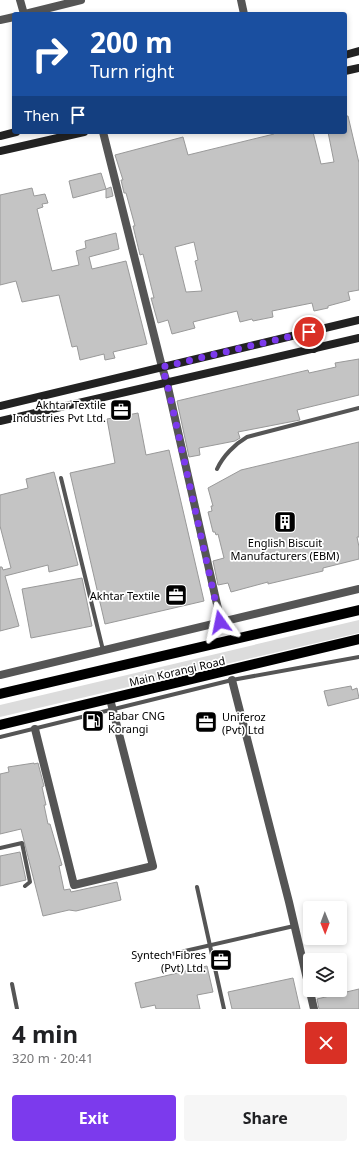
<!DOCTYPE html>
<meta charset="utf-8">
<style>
:root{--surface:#fff;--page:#f6f6f6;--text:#202124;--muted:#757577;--accent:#7c3aed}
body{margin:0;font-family:"Noto Sans",sans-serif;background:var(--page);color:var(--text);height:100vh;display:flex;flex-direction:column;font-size:15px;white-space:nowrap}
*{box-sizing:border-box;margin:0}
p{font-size:13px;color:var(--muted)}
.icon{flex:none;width:22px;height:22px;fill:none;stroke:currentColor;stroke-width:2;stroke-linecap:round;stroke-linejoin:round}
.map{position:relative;height:1009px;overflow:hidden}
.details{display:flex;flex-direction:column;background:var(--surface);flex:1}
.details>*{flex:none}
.banner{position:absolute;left:12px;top:12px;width:335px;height:122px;border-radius:4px;box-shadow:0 2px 6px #0003;background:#1a4fa0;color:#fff;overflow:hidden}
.needle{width:26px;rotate:179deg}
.buttons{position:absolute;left:303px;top:901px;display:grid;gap:8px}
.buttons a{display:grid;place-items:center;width:44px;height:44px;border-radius:4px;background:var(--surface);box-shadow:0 2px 6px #0003;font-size:20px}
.pin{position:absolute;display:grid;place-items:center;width:34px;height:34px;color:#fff;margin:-17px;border:2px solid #fff;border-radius:50%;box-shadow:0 1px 4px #0007}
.me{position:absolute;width:44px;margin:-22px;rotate:348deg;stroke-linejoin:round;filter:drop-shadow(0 0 3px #0008)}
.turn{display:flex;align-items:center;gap:14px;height:84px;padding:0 12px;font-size:18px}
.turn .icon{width:52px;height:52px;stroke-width:2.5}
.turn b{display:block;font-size:28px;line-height:34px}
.then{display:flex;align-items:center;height:38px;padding:0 12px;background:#0003;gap:8px;font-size:15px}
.round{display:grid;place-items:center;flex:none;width:42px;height:42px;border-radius:4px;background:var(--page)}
.overview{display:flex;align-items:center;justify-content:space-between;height:68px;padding:0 12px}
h1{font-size:24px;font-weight:700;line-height:30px}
.action{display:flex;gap:8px;margin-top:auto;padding:8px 12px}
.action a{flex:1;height:46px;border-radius:4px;background:var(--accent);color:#fff;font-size:16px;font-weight:700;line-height:46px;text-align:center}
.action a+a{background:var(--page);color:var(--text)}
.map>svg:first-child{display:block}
.grass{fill:#dcdcdc}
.building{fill:#c4c4c4;stroke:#999;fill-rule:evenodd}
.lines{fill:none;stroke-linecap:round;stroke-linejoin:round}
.lane{stroke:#555;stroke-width:4}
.street{stroke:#555;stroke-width:8}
.secondary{stroke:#222;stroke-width:8}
.primary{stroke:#000;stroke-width:10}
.route{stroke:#7c3aed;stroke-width:7;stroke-dasharray:0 12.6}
.labels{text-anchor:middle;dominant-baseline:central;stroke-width:3.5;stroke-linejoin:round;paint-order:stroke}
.poi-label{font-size:11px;fill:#000;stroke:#fff;text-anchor:end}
.street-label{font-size:11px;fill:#000;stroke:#fff}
</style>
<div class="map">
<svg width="359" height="1009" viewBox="0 0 359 1009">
<rect width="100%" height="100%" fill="#fff"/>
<path class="grass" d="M359 620V633L0 717V705Z"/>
<g class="building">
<path d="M345 116H348L359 163V290L348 292 350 300 328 306V308L314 311 312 303 272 311 273 317 253 321 252 319 240 322 237 311 193 322 195 328 172 334 168 320 158 323 151 298H154L143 254 140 255 133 226H135L126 193H124L121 180H123L115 155 183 137 188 155 274 134 273 132H313L321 164 334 162 328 132H345ZM194 242 198 260 195 261 202 291 186 292 175 247Z"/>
<path d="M101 173 106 189 73 198 69 181Z"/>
<path d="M111 187 113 196 106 198V189Z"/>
<path d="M32 188 34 196 45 194 48 203 42 204 43 207 37 209 52 271 79 265 76 251 86 248 85 241 116 233 119 249 89 257 92 269 126 261 147 344 113 352 115 358 105 360 104 354 80 360 77 346 72 347 59 295 22 302 16 281 0 285V195Z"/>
<path d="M359 359V395L297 410 300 420 238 432 240 438 235 441 199 448 200 455 189 457 177 401 308 370 309 373 336 367 335 363Z"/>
<path d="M138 413 146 455 169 450 204 601 105 624 70 473 115 463 107 419Z"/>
<path d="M359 442V537H357L359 547V559L323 568V571L268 584V582L231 592 228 583 218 585 213 561 224 558 218 534 216 535 215 532H213L208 512 212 511 211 506H213L208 488 241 470Z"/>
<path d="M54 472 78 565 49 572 48 565 5 576 19 626 0 631V567H2L3 570 11 568 0 526V495L28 488 26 479Z"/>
<path d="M82 578 92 626 31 638 22 589Z"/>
<path d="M351 686 352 690 357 688 359 698 328 706 324 691Z"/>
<path d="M34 763V764L38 763 44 786 42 787 46 805H44L48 824H50L62 865 59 866 64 890 70 889 71 892 117 882 121 900 76 911 69 910 43 916 21 829 0 834V774L9 772 8 767Z"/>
<path d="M20 852 26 880 0 886V856Z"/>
<path d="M207 966 213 992 197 995 200 1009H156L155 1005 141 1008 135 983Z"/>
<path d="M293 978 300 1009H232L228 992Z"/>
<path d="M359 989V1009H319L317 999Z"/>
</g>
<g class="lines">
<g class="lane">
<path d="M217 469C223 456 235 444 247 437L359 408"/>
<path d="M61 478 103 650"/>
<path d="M0 737 232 680 359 657"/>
<path d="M0 848 22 843 30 882 25 886"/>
<path d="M197 887 224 1009"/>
<path d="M163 956 294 926"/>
<path d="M12 984 17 1009"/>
</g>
<g class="street">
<path d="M20 0 24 14"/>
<path d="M241 0 244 14"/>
<path d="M25 14 81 0"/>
<path d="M0 20 14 17"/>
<path d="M103 132 162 367 167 383 221 622"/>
<path d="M0 675 359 589"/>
<path d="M232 680 289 902 314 1009"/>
<path d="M35 729 74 885 153 866 110 699"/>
</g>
<g class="secondary">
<path d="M345 55 359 51"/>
<path d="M345 71 359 68"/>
<path d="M0 136 16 132"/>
<path d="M0 151 84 132"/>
<path d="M309 332 314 349"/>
<path d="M0 406 359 320"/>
<path d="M0 421 359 338"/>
</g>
<g class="primary">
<path d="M0 694 359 610"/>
<path d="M0 725 359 639"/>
</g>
</g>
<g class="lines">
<path class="route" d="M220 622 167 383 162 367 309 332"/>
</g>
<defs>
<g id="office-square" transform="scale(1.15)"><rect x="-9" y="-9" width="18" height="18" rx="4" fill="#000" stroke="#fff"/><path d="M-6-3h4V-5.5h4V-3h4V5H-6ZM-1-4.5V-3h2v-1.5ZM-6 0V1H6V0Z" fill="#fff"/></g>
<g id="building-square" transform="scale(1.15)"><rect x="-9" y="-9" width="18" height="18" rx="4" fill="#000" stroke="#fff"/><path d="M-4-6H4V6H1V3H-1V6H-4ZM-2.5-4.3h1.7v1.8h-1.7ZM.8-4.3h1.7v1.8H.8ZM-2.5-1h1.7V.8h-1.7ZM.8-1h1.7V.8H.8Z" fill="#fff"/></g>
<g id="fuel-square" transform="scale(1.15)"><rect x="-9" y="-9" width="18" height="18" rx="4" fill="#000" stroke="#fff"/><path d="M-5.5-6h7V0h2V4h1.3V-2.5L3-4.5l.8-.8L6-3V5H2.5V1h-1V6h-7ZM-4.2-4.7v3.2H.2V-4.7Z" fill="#fff"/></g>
</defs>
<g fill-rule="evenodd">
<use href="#office-square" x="121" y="410"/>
<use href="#building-square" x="285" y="522"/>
<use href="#office-square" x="176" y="595"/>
<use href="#fuel-square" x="93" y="721"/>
<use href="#office-square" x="206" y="722"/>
<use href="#office-square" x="221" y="960"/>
</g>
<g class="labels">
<g class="poi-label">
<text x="106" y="404">Akhtar Textile<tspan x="106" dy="13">Industries Pvt Ltd.</tspan></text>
<text x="285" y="542" text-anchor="middle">English Biscuit<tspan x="285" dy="13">Manufacturers (EBM)</tspan></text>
<text x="160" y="595">Akhtar Textile</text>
<text x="108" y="715" text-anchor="start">Babar CNG<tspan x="108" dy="13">Korangi</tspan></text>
<text x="222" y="716" text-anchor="start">Uniferoz<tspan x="222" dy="13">(Pvt) Ltd</tspan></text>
<text x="206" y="954">Syntech Fibres<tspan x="206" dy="13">(Pvt) Ltd.</tspan></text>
</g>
<g class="street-label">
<text transform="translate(177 671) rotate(-13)">Main Korangi Road</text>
</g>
</g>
</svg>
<div class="buttons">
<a><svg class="needle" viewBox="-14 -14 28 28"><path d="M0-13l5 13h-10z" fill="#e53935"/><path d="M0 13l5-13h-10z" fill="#757577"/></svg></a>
<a><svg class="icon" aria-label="layers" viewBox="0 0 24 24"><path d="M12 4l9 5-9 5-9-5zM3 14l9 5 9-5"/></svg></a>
</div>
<div class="pin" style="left:309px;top:332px;background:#d93025"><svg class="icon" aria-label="arrive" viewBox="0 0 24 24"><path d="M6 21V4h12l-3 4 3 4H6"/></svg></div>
<svg class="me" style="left:220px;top:622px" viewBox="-20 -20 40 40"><path d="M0-17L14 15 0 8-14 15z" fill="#7c3aed" stroke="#fff" stroke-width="4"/></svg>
<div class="banner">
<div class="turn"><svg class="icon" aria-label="right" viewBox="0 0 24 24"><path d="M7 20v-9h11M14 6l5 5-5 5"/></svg><div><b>200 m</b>Turn right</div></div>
<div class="then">Then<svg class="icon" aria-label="arrive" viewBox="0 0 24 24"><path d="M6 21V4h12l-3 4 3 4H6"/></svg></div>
</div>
</div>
<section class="details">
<div class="overview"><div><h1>4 min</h1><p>320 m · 20:41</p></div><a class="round" style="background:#d93025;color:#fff"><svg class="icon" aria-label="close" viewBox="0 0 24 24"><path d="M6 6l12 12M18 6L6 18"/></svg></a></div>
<div class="action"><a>Exit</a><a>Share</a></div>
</section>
